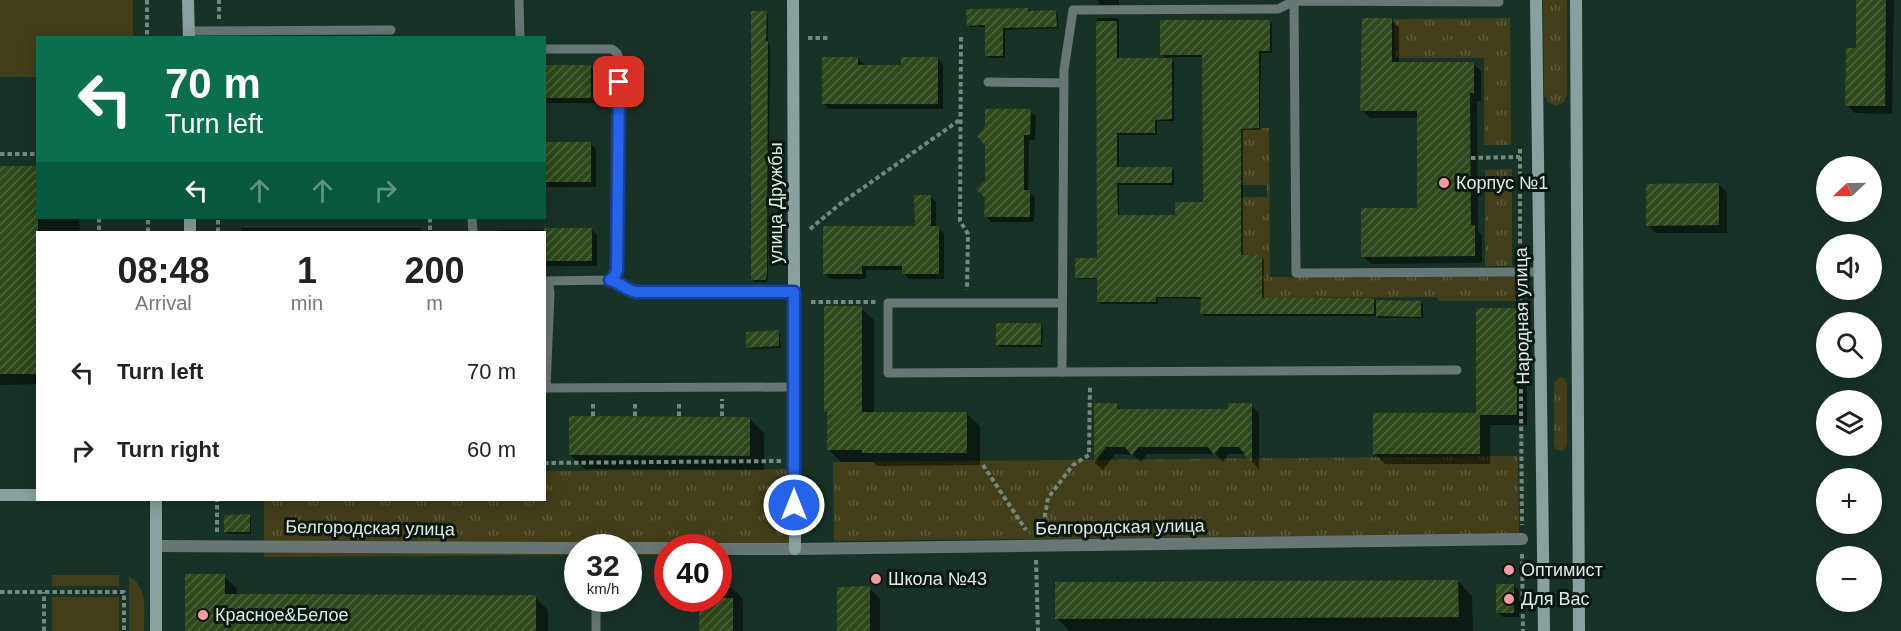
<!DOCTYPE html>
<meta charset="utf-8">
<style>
:root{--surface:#fff;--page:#f2f2f2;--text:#222;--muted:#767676}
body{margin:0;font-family:Helvetica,sans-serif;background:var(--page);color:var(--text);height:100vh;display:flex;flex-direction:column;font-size:22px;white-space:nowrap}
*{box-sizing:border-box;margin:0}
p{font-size:20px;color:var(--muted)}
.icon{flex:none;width:33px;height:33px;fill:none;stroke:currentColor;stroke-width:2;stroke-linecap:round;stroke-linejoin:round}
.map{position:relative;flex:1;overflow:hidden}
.panel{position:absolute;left:36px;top:231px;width:510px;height:270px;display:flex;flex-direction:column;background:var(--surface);border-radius:0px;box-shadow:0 3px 15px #0003}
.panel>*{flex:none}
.banner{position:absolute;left:36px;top:36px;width:510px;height:183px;border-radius:0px;box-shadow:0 3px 15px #0003;background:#0b6e4f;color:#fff;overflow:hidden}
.needle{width:39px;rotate:248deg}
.buttons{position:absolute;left:1816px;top:156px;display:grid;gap:12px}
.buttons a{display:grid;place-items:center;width:66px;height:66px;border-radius:50%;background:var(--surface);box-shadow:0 3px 15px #0003;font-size:30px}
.speed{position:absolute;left:564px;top:534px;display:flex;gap:12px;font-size:30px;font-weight:700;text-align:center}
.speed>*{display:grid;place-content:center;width:78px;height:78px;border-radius:50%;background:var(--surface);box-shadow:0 3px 15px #0003;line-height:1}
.speed small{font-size:15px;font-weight:400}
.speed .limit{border:9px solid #d22;background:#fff;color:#111}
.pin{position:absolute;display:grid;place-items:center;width:51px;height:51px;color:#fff;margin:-26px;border-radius:12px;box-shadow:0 3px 9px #0006}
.me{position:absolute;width:66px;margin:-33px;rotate:0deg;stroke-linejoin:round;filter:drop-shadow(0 0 4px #0008)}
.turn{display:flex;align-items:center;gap:21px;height:126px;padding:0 30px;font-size:27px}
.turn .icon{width:78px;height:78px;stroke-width:2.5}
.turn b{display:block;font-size:42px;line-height:51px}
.lanes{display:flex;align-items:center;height:57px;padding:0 30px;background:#0003;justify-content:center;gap:30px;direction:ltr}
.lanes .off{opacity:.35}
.eta{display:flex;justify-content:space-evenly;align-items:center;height:102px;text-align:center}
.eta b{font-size:36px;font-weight:600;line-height:42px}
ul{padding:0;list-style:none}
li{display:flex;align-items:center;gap:18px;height:78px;padding:0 30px}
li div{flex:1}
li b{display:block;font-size:22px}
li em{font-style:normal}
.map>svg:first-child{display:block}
.grass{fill:url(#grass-tufts)}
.park{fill:#423e1a}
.shadow{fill:#0007;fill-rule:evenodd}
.building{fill:url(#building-hatch)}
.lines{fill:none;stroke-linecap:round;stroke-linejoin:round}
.path{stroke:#73877d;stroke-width:4;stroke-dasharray:4.5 3;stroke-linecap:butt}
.lane{stroke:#687676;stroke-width:9}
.street{stroke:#687676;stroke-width:12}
.secondary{stroke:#89a09f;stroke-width:12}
.route-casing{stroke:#184099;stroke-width:15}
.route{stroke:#2563eb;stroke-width:10}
.poi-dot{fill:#f49aa5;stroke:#0d1712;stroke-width:2}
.labels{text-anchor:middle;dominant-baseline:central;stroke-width:6;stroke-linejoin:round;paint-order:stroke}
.poi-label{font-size:18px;fill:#ddebe4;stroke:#0d1712;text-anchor:start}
.street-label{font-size:18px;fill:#ddebe4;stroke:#0d1712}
</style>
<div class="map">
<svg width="1901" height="631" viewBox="0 0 1901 631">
<defs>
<pattern id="grass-tufts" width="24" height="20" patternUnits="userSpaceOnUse" patternTransform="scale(1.5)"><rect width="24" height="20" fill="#423e1a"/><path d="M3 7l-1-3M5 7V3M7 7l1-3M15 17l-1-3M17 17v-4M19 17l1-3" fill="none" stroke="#5d5a3b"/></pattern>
<pattern id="building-hatch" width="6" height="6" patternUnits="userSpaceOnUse" patternTransform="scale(1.5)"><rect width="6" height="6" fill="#2e471b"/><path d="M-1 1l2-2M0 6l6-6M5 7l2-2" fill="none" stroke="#4c623c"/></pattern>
</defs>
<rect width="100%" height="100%" fill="#193227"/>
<g class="grass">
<path d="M1543 0H1567V94L1564 102 1556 106 1548 102 1544 94Z"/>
<path d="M1510 18 1511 145H1484V58H1395L1394 19Z"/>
<path d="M1269 128 1270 277H1516V301H1438L1437 297 1262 298V256L1241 255V197H1267V185H1241V129Z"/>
<path d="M1512 169V266H1485V170Z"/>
<path d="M1560 377 1565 379 1567 384V444L1565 449 1561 451 1556 449 1554 445V382Z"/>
<path d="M1518 456 1519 534 834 541 833 462Z"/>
<path d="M788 469 789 554 718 548H668L667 555H629L628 548H578L577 555 264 557V500H544L545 471Z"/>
</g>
<g class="park">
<path d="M0 0H133V37L38 38 37 77H0Z"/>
<rect x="52" y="575" width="67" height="11"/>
<path d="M129 576C149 589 144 610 144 631H129Z"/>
<rect x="52" y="597" width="67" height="34"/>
</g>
<g class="shadow">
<path d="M1097 0H1119V5H1100Z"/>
<path d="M1858 0H1894L1892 114 1855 113 1847 105 1857 50Z"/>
<path d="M1028 9 1030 11 1056 12 1058 14V28L1005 30V58H989L987 55 986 27H970L968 25Z"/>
<path d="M766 13 768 15V43L770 45 768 278 767 282H754L752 279Z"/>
<path d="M1097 18H1116L1119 20V59H1166L1162 55 1269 22 1272 24V53H1261L1260 130H1243V257H1262L1264 259V300H1374L1421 302 1423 305V318H1379L1377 316H1204L1202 313V299L1158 298V304H1101L1099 301V279H1079L1076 277 1098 260ZM1169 57H1203L1205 203 1176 216H1119V185H1174V171L1171 168H1119V135H1157V121H1174V62Z"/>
<path d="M1391 20 1399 27V64L1473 63 1481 71V101H1477L1478 231 1482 235V263L1371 264 1363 256 1419 209 1418 118H1370L1362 110Z"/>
<path d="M858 58 863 64V67H902L937 58 943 64V109H829L824 104Z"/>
<path d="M544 66H590L595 72V103H544Z"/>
<path d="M1030 111 1036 116 1035 140H1029L1028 191 1035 197 1034 222H991L986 216V182Z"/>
<path d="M544 144H591L596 149V187H544Z"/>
<path d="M0 168 38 218H79L80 232H38V384L0 385Z"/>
<path d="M1719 185 1727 193V233H1656L1648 225Z"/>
<path d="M930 196 936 202V228L944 233V279H909L904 273V270H866V279H830L825 274 916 228Z"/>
<path d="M241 228H420L425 232H241Z"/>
<path d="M591 229 597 235V266H544V232H498L497 230Z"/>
<path d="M861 308 874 320V414H967L980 426V465L877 466 873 462H841L828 449V414L825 412Z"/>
<path d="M1516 310 1527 320V425H1490V464H1385L1374 453 1478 414Z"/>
<path d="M1040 325 1043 327 1042 347H1000L998 345Z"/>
<path d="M778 332 780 334 781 348 750 349 748 347Z"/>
<path d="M1095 405H1117L1123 411H1230L1251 405 1259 413V470L1246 454H1228L1223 462 1216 454H1147L1141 462 1133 455 1115 454 1103 470 1095 463Z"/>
<path d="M749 418 764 433V470L585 469 570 455Z"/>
<path d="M249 516 251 518V534H228L226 532Z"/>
<path d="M224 576 237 589V596L535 597 548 610V631H187Z"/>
<path d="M1458 581 1472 596 1473 631H1069L1057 618Z"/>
<path d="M1513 585 1519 591V617H1503L1497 612Z"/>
<path d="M718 588H732L743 599V631H701L718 598Z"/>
<path d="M869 588 880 599V631H839Z"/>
</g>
<g class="building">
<path d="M1856 0H1886L1885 106H1845L1846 48H1856Z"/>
<path d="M1028 8V11L1056 10 1057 27 1003 28V56H985V25L967 26 966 9Z"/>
<path d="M751 11H767L766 41H768L767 275 765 280H751Z"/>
<path d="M1362 18H1392V62H1474V93H1470L1471 225H1475V256L1361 257V208H1417V111H1360Z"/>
<path d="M1160 20H1270V51H1259V128L1241 129V255H1262V298H1374V314H1200L1201 297H1156V302H1097V278H1075V258H1097L1096 21H1117V58H1172V119L1155 120V133H1117V167H1172V183H1117L1118 215H1175V202H1203L1202 55H1160Z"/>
<path d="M822 57H858V65H901V57H938V104H822Z"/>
<rect x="544" y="65" width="47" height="33"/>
<path d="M985 109H1031L1030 135H1024V190H1030V217H984L985 198 976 189 985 181V145L977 136 985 127Z"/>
<rect x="544" y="142" width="47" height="40"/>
<rect x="0" y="166" width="38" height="208"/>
<path d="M1719 183V225L1646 226V184Z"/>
<path d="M914 195H931V226H939V274H902V266H862V274H823V226H915Z"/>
<rect x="544" y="228" width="48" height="33"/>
<path d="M1376 300 1421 301V317L1376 316Z"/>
<path d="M824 306H862V412H967V453H862V450H827V412H824Z"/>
<path d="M1476 308H1517V415H1480V454H1373V413H1476Z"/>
<rect x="996" y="323" width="45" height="22"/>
<path d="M779 330V346L746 348V332Z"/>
<path d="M1094 403H1117L1118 409H1228V403H1252V464L1239 447H1220L1214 455 1208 447H1138L1132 456 1125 447H1106L1094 463Z"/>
<path d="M569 416 750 417V456L569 455Z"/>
<path d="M250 514V532H224V515Z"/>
<path d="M185 574H225V594L536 595V631H185Z"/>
<path d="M1458 580 1459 617 1055 619V582Z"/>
<rect x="1496" y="584" width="18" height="29"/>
<path d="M870 586V631H837V587Z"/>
<rect x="699" y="598" width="34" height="33"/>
</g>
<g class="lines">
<g class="path">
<path d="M147 0V38"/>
<path d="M219 19V0"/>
<path d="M961 37 960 221 968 234 967 290"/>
<path d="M808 38H828"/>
<path d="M1520 149V258"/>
<path d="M0 154H38"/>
<path d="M1471 158 1520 157"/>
<path d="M99 218V232"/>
<path d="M430 218V232"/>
<path d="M810 229 840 204 961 119"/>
<path d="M148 232V218"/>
<path d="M218 232V218"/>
<path d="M1520 284 1522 525"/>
<path d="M811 302H876"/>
<path d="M593 416V402"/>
<path d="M635 416V402"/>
<path d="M679 416V402"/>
<path d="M722 416V399"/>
<path d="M544 463 781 461"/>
<path d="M983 465 1026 530"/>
<path d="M217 532V500"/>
<path d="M1042 532 1048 498 1073 465 1089 455 1090 386"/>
<path d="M1522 554 1523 631"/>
<path d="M1036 560 1038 631"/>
<path d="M0 592H124V631"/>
<path d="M44 631V592"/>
</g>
<g class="lane">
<path d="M519 0 520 38"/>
<path d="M1294 0 1296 273 1540 272"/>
<path d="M188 31 391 30"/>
<path d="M544 49H612L617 53 619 59 617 273 610 280 544 281"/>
<path d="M988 82 1064 83"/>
<path d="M472 218 473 232"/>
<path d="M610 280 631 291 637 292H794"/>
<path d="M544 282 549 286 550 293 546 388"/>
<path d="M1062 303H888V373L1457 370"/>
<path d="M1062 372 1064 70 1073 10 1278 9 1294 1 1499 2"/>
<path d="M544 388 794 387"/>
<path d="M596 631V598"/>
</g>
<g class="street">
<path d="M156 546 583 548"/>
<path d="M628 548H668"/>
<path d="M718 549H795L1522 539"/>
</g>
<g class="secondary">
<path d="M188 0 189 38"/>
<path d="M793 0 795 549"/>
<path d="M1536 0 1544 631"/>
<path d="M1576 0 1579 631"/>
<path d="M190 218V232"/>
<path d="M0 495H38"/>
<path d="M156 500V631"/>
</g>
</g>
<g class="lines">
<g class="route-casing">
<path id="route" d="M619 82 617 270 615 276 610 280C620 282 626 291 637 292H794V505"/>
</g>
<use href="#route" class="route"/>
</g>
<g class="poi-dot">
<circle cx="1444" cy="183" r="6"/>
<circle cx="1509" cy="570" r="6"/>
<circle cx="876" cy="579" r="6"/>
<circle cx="1509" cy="599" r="6"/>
<circle cx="203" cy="615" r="6"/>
</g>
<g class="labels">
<g class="poi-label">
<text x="1456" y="183">Корпус №1</text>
<text x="1521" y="570">Оптимист</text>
<text x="888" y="579">Школа №43</text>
<text x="1521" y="599">Для Вас</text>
<text x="215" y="615">Красное&amp;Белое</text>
</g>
<g class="street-label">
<text transform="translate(776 203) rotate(-90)">улица Дружбы</text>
<text transform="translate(1522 316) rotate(-91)">Народная улица</text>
<text transform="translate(1120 527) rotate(-1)">Белгородская улица</text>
<text transform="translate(370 528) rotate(1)">Белгородская улица</text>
</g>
</g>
</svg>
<div class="buttons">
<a><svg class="needle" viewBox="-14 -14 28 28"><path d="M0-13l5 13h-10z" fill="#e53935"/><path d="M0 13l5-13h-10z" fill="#767676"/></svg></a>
<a><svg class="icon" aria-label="sound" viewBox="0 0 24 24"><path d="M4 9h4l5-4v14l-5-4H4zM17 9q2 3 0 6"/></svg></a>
<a><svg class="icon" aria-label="search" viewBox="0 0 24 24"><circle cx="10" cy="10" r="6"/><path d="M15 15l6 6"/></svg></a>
<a><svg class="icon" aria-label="layers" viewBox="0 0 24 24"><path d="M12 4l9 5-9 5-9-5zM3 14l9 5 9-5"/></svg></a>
<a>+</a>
<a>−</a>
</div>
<div class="speed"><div>32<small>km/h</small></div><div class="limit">40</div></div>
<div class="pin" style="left:619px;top:82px;background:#d93025"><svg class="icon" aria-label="arrive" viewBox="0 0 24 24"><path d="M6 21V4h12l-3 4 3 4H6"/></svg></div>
<svg class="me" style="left:794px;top:505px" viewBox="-20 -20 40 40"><circle r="17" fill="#2563eb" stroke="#fff" stroke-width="3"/><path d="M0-11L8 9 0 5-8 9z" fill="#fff"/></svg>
<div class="banner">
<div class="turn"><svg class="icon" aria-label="left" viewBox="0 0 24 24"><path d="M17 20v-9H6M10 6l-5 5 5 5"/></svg><div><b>70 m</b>Turn left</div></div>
<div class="lanes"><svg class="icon" aria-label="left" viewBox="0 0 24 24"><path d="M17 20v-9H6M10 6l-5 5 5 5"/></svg><svg class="icon off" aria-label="ahead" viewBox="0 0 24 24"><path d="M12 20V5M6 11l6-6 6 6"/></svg><svg class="icon off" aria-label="ahead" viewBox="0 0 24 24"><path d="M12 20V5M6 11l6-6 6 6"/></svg><svg class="icon off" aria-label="right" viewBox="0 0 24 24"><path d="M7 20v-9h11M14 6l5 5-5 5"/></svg></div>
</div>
<section class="panel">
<div class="eta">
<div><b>08:48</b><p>Arrival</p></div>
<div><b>1</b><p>min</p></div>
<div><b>200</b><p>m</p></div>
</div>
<ul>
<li><svg class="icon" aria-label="left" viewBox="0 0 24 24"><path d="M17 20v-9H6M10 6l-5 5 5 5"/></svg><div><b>Turn left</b></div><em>70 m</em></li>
<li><svg class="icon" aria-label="right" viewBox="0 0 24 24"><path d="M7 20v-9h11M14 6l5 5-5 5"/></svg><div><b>Turn right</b></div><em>60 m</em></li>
</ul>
</section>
</div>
